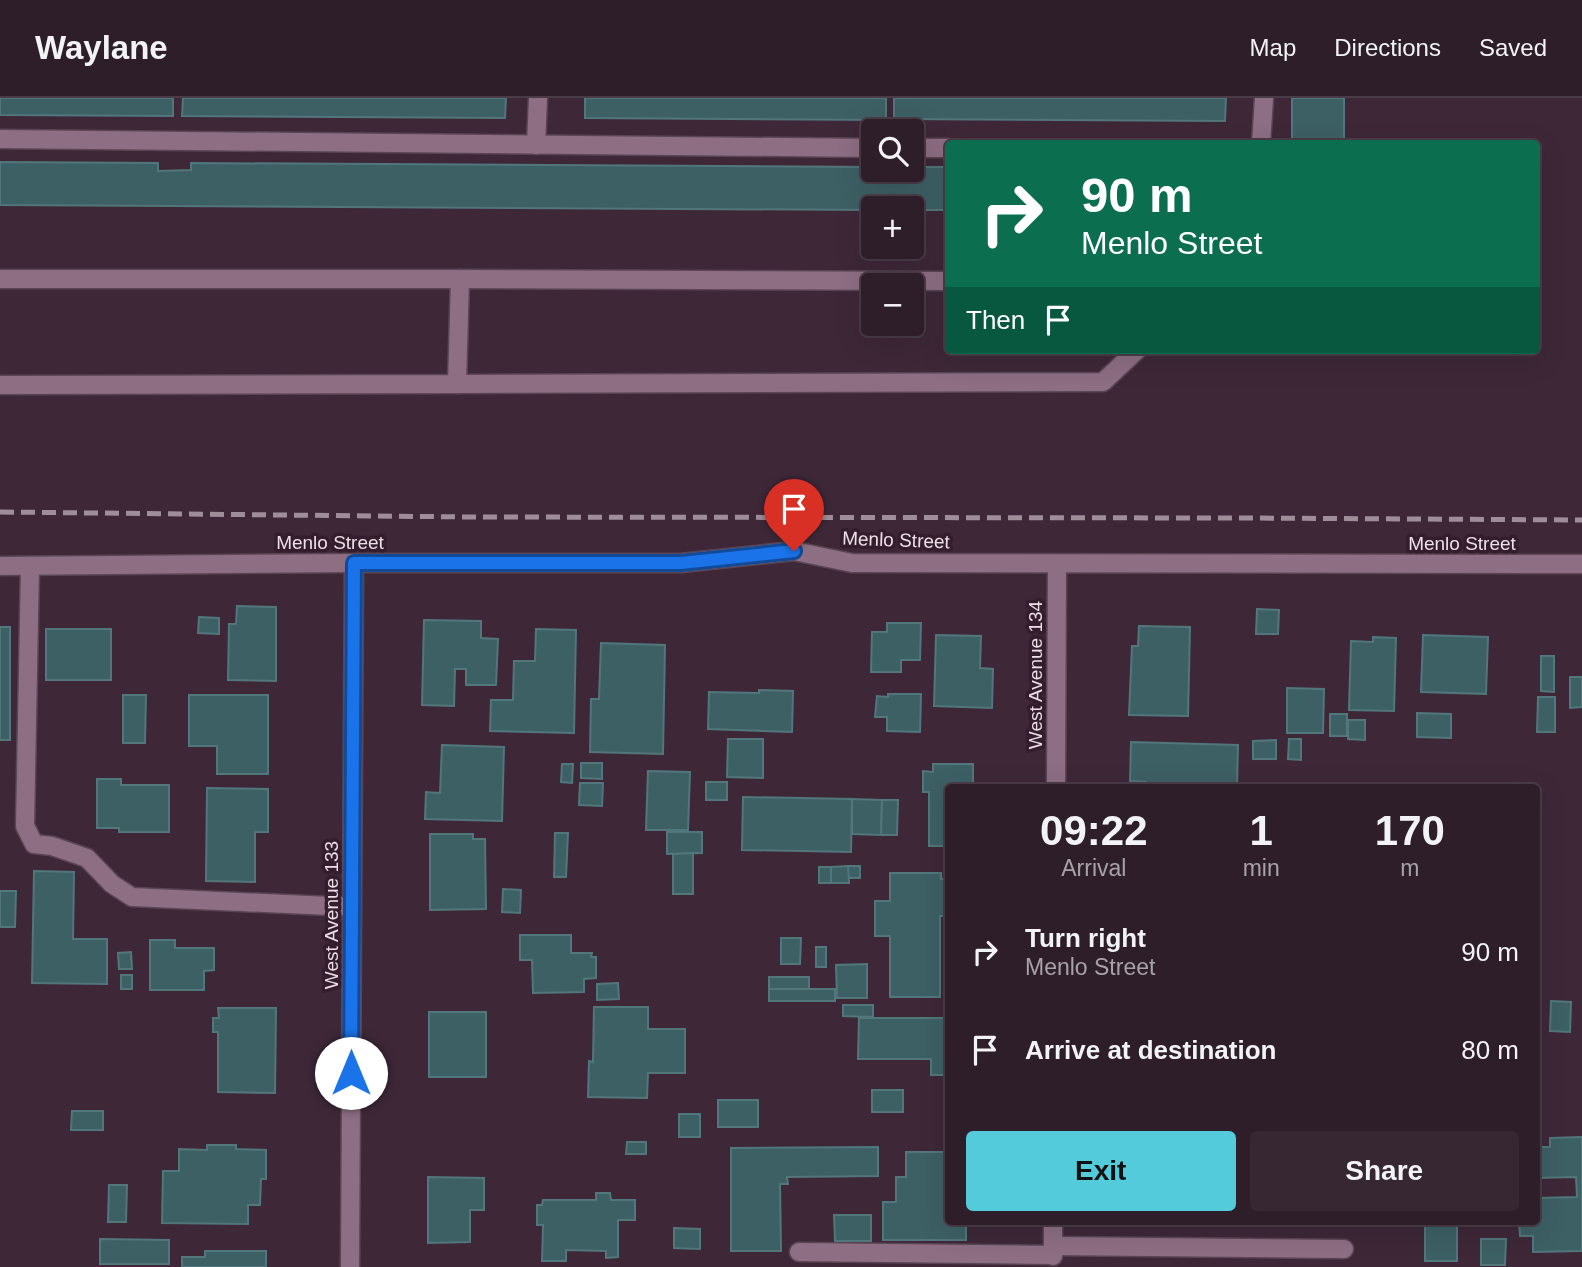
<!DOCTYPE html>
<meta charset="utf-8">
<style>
:root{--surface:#2e1e2a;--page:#362732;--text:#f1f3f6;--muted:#a7a2a8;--line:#493c47;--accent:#53cbda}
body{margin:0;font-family:Arial,sans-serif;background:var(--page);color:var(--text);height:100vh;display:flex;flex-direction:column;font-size:26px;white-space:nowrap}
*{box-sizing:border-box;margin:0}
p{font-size:23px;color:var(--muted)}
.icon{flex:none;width:38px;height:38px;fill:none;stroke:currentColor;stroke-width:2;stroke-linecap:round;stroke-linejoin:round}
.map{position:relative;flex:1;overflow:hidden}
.drawer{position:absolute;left:945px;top:686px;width:595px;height:441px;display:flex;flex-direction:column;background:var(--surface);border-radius:7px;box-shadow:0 7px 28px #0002,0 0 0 2px var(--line)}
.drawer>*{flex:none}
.hud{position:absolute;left:945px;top:42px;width:595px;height:214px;border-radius:7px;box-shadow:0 7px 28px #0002,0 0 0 2px var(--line);background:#0b6e4f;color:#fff;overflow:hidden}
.controls{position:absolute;left:861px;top:21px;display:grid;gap:14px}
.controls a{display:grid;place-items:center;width:63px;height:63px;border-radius:7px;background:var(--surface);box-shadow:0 7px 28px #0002,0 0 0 2px var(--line);font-size:35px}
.pin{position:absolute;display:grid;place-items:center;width:60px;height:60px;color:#fff;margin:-72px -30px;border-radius:50% 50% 50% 0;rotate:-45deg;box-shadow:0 0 7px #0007}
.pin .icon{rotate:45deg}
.me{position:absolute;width:77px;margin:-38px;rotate:0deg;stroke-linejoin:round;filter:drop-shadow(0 0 5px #0008)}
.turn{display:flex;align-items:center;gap:24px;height:147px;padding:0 21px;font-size:32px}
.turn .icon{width:91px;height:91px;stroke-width:2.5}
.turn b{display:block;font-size:49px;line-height:60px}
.then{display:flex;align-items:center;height:66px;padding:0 21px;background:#0003;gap:14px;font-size:26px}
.eta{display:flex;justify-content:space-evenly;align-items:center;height:119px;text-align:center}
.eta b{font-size:42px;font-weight:800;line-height:49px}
.primary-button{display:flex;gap:14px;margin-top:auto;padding:14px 21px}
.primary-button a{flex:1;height:80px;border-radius:7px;background:var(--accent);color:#111;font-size:28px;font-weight:800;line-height:80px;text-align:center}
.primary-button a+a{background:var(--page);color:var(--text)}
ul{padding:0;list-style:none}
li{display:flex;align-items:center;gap:21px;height:98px;padding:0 21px}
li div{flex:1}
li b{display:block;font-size:26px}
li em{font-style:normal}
header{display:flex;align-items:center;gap:42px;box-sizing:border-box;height:98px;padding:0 35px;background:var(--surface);border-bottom:2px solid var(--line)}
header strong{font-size:33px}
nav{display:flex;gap:38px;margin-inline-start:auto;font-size:24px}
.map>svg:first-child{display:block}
.building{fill:#3d6065;stroke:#51767b;stroke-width:2}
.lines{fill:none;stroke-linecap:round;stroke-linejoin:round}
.minor-casing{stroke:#5a4554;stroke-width:21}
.minor{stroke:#8d6e83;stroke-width:18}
.rail{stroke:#a08d9a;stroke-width:5;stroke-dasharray:14 7;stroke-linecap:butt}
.route-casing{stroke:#114b97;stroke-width:18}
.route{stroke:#1a73e8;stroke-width:12}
.labels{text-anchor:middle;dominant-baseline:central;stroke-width:7;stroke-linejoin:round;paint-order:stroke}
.street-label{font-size:19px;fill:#eddee8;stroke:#341e2d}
</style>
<header>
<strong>Waylane</strong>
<nav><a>Map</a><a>Directions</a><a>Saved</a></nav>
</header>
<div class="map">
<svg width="1582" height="1169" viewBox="0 0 1582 1169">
<rect width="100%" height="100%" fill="#3e2838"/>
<g class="building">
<path d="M0 0H173V18L0 17Z"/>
<path d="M183 0H506L505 20 182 18Z"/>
<path d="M585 0H886V22L585 20Z"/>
<path d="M894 0H1226L1225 23 894 21Z"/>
<rect x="1292" y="0" width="52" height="46"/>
<path d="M0 64 158 65V73L191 72V65L872 69V77H906V72H912V69H948V112H912V110H873V112L0 107Z"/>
<path d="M237 508 276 509V583L228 582 229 526H236Z"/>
<path d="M1257 511 1279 512 1278 536H1256Z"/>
<path d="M199 519 219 520V536L198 535Z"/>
<path d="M424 522 481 523V540L498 541 496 587H466V571H455L454 608 422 607Z"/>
<path d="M887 525H921L920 562H901V574H871L872 534H887Z"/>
<path d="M1139 528 1190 529 1188 618 1129 617 1132 548H1138Z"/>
<rect x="0" y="529" width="10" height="113"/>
<rect x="46" y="531" width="65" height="51"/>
<path d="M536 531 576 532 574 635 490 633 491 602H513L514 563H535Z"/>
<path d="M936 537 981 538 980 570 993 571 992 610 934 608Z"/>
<path d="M1423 537 1488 539 1486 596 1421 594Z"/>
<path d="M1373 539 1396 540 1394 613 1349 612 1351 543 1373 544Z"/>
<path d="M601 545 665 547 663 656 590 654 591 601H599Z"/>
<path d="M1541 558H1554V594L1541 593Z"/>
<path d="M1570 579H1582V609L1570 610Z"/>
<path d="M1287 590 1324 591 1323 635H1287Z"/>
<path d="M759 592 793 593 792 634 708 631 709 594 759 595Z"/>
<path d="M888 596H921L920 634 887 633V619H875L877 598 888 599Z"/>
<path d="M123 597H146L145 645H123Z"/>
<path d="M189 597H268V676H217V648H189Z"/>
<path d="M1538 599H1555V634H1537Z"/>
<path d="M1417 615 1451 616V640L1417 639Z"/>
<rect x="1330" y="616" width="17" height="22"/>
<path d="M1348 622H1365V642L1348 641Z"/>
<path d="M728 641H763V680L727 679Z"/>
<path d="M1289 641H1301V662L1288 661Z"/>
<path d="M1276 642V661H1253V643Z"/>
<path d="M1131 644 1238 647 1237 690H1146V684L1130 683Z"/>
<path d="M442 647 504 649 502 723 425 721 426 694 440 695Z"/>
<path d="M581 665H602V681L581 680Z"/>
<path d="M562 666H573L572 685 561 684Z"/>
<path d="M933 666H973V690H948V748H929V694H923V673L933 674Z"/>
<path d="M648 673 690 674 688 732H646Z"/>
<path d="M97 681H121V687H169V734H119V730H97Z"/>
<rect x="706" y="684" width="21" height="18"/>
<path d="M580 685H603L602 708 579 707Z"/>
<path d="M207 690 268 691V734H255V784L206 783Z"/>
<path d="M743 699 852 701 851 754 742 752Z"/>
<path d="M852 701 882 702 881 737 852 736Z"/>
<path d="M882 702H898L897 737H881Z"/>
<path d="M667 734H702V755L667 756Z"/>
<path d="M555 735H568L566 779H554Z"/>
<path d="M430 736H473V741H485L486 811 430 812Z"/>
<path d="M693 755V796H673V756Z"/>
<rect x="848" y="768" width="12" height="12"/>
<path d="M848 768 849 785H831V769Z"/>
<rect x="819" y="769" width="12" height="16"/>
<path d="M34 773 74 774 73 841H107V886L32 885Z"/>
<path d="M890 775H941V781H948V818H940V899H890V838H875V803H890Z"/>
<path d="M503 791 521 792 520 815 502 814Z"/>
<path d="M0 793H16L15 829H0Z"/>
<path d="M520 837H571V855H592L591 859H596V880L584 881V894L533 895 532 862H520Z"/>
<path d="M781 840H801L800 866H781Z"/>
<path d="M150 842H175V850H214V872L204 873V892H150Z"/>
<rect x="816" y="849" width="10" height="20"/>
<path d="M131 854 132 871H119L118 855Z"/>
<path d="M867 866V900H837L836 867Z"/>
<rect x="121" y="877" width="11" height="14"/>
<rect x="769" y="879" width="40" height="12"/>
<path d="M618 885 619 901 597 902V886Z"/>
<rect x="769" y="891" width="66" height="12"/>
<path d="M1551 903 1571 904 1570 934 1550 933Z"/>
<path d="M843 907H873V919L843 918Z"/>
<path d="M594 909H648V931H685V975H648L647 1000 588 999 589 963 593 964Z"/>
<path d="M218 910H276L275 995 218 994V934H213V920H219Z"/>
<rect x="429" y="914" width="57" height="65"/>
<path d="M859 920H948V977H931V961H858Z"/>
<rect x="872" y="992" width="31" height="22"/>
<rect x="718" y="1002" width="40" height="27"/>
<path d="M72 1013H103V1032H71Z"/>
<rect x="679" y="1016" width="21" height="23"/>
<path d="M1582 1039V1153L1533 1154V1138H1520L1519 1124H1536V1100L1577 1099 1576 1079 1536 1080V1049H1550V1040Z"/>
<path d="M627 1044H646V1056H626Z"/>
<path d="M207 1047H236V1051L266 1052V1081H261L260 1107H248V1126L162 1125 163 1073H179V1051L207 1052Z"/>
<path d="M878 1049V1078L787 1079 788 1086H780L781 1153H731V1050Z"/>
<path d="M906 1054H948V1124H966V1142H883V1104H896V1079H906Z"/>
<path d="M428 1079 484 1080V1112H470V1144L428 1145Z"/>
<path d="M109 1087H127L126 1124H108Z"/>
<path d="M596 1095H610L611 1102H635V1122H618V1159L606 1160V1153L566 1152V1163H542L543 1127H537V1107H542L543 1102H596Z"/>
<path d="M834 1117H871V1143H835Z"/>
<rect x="1425" y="1124" width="32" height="39"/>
<path d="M674 1130 700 1131V1151L674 1150Z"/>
<path d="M100 1141 169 1142V1166H100Z"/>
<path d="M1481 1141H1506L1505 1167H1481Z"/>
<path d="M205 1153H266V1169H182V1159H205Z"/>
</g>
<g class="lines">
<g class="minor-casing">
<g id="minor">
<path d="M0 41 873 50"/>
<path d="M1261 46 1264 0"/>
<path d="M536 47 538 0"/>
<path d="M912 50H948"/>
<path d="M0 181H460L457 286 0 287"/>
<path d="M460 181 948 183"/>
<path d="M457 286 1103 284 1137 252"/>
<path d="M0 468 354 465H681L794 453 852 465 1582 466"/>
<path d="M30 468 25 728 34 746 52 748 87 760 112 786 132 799 352 809"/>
<path d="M1056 690 1057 466"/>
<path d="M1053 1148 1344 1151"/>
<path d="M799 1154 1053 1157"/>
<path d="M1053 1158V1124"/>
<path d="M350 1169 354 465"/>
</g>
</g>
<use href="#minor" class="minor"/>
<path class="rail" d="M0 414 470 419 1244 420 1582 422"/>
</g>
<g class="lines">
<g class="route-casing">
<path id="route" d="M351 975 354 465H681L794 453"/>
</g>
<use href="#route" class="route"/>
</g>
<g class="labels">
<g class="street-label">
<text transform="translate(896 442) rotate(2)">Menlo Street</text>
<text x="330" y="444">Menlo Street</text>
<text x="1462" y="445">Menlo Street</text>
<text transform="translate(1035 577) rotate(-90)">West Avenue 134</text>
<text transform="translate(331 817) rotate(-90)">West Avenue 133</text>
</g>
</g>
</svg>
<div class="controls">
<a><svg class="icon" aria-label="search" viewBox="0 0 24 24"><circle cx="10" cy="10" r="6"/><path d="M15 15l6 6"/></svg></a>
<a>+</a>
<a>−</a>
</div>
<div class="pin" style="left:794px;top:453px;background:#d93025"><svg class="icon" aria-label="arrive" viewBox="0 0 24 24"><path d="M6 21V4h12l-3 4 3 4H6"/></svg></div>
<svg class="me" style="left:351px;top:975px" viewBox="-20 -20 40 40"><circle r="19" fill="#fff"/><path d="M0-13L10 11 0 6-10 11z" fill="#1a73e8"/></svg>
<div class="hud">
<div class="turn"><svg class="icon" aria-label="right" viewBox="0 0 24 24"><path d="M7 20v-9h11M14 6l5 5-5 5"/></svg><div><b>90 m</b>Menlo Street</div></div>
<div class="then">Then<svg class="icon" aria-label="arrive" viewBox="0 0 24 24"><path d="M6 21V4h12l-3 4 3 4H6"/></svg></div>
</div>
<section class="drawer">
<div class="eta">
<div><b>09:22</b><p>Arrival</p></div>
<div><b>1</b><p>min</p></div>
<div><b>170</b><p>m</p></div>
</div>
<ul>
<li><svg class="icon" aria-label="right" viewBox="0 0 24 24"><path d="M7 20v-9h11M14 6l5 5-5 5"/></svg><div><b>Turn right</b><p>Menlo Street</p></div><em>90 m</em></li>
<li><svg class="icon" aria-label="arrive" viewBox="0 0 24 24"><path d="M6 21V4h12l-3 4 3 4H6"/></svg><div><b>Arrive at destination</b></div><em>80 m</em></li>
</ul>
<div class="primary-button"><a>Exit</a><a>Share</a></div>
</section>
</div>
